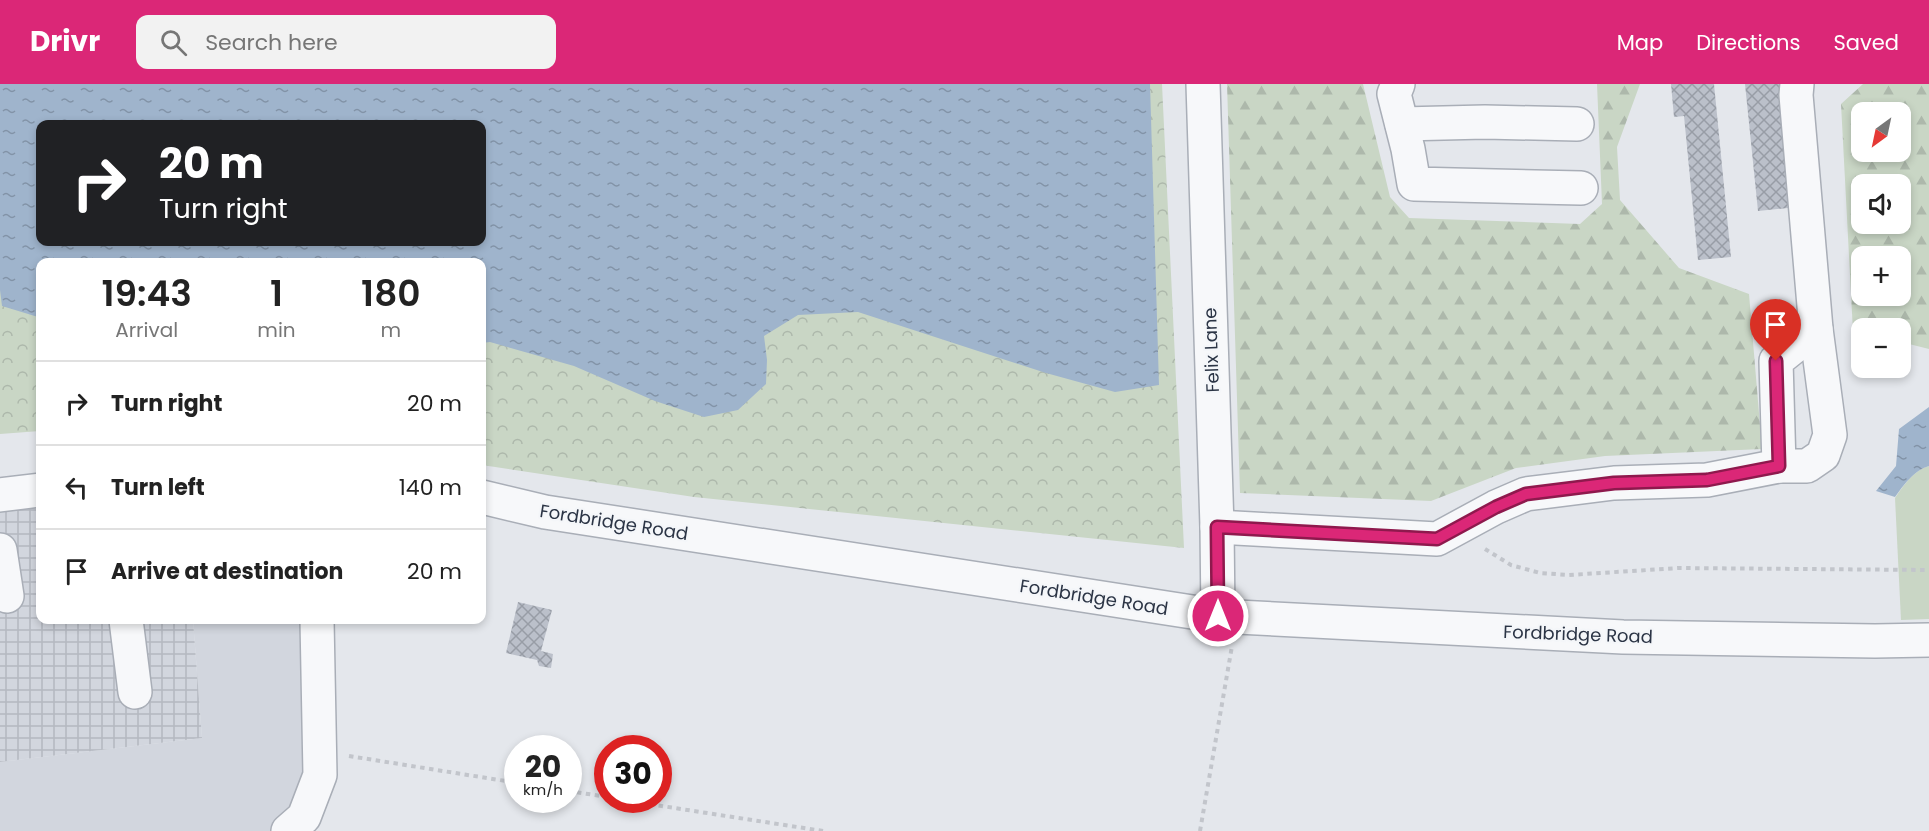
<!DOCTYPE html>
<meta charset="utf-8">
<style>
:root{--surface:#fff;--page:#f2f2f2;--text:#222;--muted:#767676;--line:#e0e0e0;--accent:#db2777}
body{margin:0;font-family:Poppins,sans-serif;background:var(--page);color:var(--text);height:100vh;display:flex;flex-direction:column;font-size:22px;white-space:nowrap}
*{box-sizing:border-box;margin:0}
p{font-size:20px;color:var(--muted)}
.icon{flex:none;width:33px;height:33px;fill:none;stroke:currentColor;stroke-width:2;stroke-linecap:round;stroke-linejoin:round}
.map{position:relative;flex:1;overflow:hidden}
.details{position:absolute;left:36px;top:174px;width:450px;height:366px;display:flex;flex-direction:column;background:var(--surface);border-radius:12px;box-shadow:0 3px 9px #0003}
.details>*{flex:none}
.banner{position:absolute;left:36px;top:36px;width:450px;height:126px;border-radius:12px;box-shadow:0 3px 9px #0003;background:#202124;color:#fff;overflow:hidden}
.needle{width:39px;rotate:213deg}
.controls{position:absolute;left:1851px;top:18px;display:grid;gap:12px}
.controls a{display:grid;place-items:center;width:60px;height:60px;border-radius:12px;background:var(--surface);box-shadow:0 3px 9px #0003;font-size:30px}
.speed{position:absolute;left:504px;top:651px;display:flex;gap:12px;font-size:30px;font-weight:700;text-align:center}
.speed>*{display:grid;place-content:center;width:78px;height:78px;border-radius:50%;background:var(--surface);box-shadow:0 3px 9px #0003;line-height:1}
.speed small{font-size:15px;font-weight:400}
.speed .limit{border:9px solid #d22;background:#fff;color:#111}
.pin{position:absolute;display:grid;place-items:center;width:51px;height:51px;color:#fff;margin:-62px -26px;border-radius:50% 50% 50% 0;rotate:-45deg;box-shadow:0 0 6px #0007}
.pin .icon{rotate:45deg}
.me{position:absolute;width:66px;margin:-33px;rotate:0deg;stroke-linejoin:round;filter:drop-shadow(0 0 4px #0008)}
.turn{display:flex;align-items:center;gap:21px;height:126px;padding:0 24px;font-size:27px}
.turn .icon{width:78px;height:78px;stroke-width:2.5}
.turn b{display:block;font-size:42px;line-height:51px}
.eta{display:flex;justify-content:space-evenly;align-items:center;height:102px;text-align:center}
.eta b{font-size:36px;font-weight:600;line-height:42px}
ul{padding:0;list-style:none}
li{display:flex;align-items:center;gap:18px;height:84px;padding:0 24px;border-top:2px solid var(--line)}
li div{flex:1}
li b{display:block;font-size:22px}
li em{font-style:normal}
header{display:flex;align-items:center;gap:36px;box-sizing:border-box;height:84px;padding:0 30px;background:var(--accent);color:#fff}
header strong{font-size:28px}
nav{display:flex;gap:33px;margin-inline-start:auto;font-size:21px}
.search{width:420px;height:54px;background:var(--page);display:flex;align-items:center;gap:15px;box-sizing:border-box;padding:0 21px;border-radius:12px;color:var(--muted);font-size:22px}
.map>svg:first-child{display:block}
.built{fill:#d2d6de}
.industrial{fill:url(#industrial-grid)}
.grass{fill:#c9d6c5}
.forest{fill:url(#forest-firs);fill-rule:evenodd}
.park{fill:url(#park-crowns);fill-rule:evenodd}
.water{fill:url(#water-ripples);fill-rule:evenodd}
.building{fill:url(#building-cross-hatch)}
.lines{fill:none;stroke-linecap:round;stroke-linejoin:round}
.minor-casing{stroke:#a9aeb7;stroke-width:36}
.path{stroke:#c2c5cb;stroke-width:4;stroke-dasharray:4.5 4.5;stroke-linecap:butt}
.minor{stroke:#f7f8fa;stroke-width:33}
.route-casing{stroke:#8e194d;stroke-width:15}
.route{stroke:#db2777;stroke-width:10}
.labels{text-anchor:middle;dominant-baseline:central;stroke-width:4.5;stroke-linejoin:round;paint-order:stroke}
.street-label{font-size:18px;fill:#2b3445;stroke:#f4f6f9}
</style>
<header>
<strong>Drivr</strong>
<div class="search"><svg class="icon" aria-label="search" viewBox="0 0 24 24"><circle cx="10" cy="10" r="6"/><path d="M15 15l6 6"/></svg>Search here</div>
<nav><a>Map</a><a>Directions</a><a>Saved</a></nav>
</header>
<div class="map">
<svg width="1929" height="747" viewBox="0 0 1929 747">
<defs>
<pattern id="industrial-grid" width="8" height="8" patternUnits="userSpaceOnUse" patternTransform="scale(1.5)"><rect width="8" height="8" fill="#d2d6de"/><path d="M0 4h8M4 0v8" fill="none" stroke="#b4b8c0"/></pattern>
<pattern id="forest-firs" width="22" height="20" patternUnits="userSpaceOnUse" patternTransform="scale(1.5)"><rect width="22" height="20" fill="#c9d6c5"/><path d="M5 1l3.5 6h-7zM16 11l3.5 6h-7z" fill="#adb8ab"/></pattern>
<pattern id="park-crowns" width="20" height="18" patternUnits="userSpaceOnUse" patternTransform="scale(1.5)"><rect width="20" height="18" fill="#c9d6c5"/><path d="M2 6a3 3 0 1 1 6 0M12 15a3 3 0 1 1 6 0" fill="none" stroke="#adb8ab"/></pattern>
<pattern id="water-ripples" width="26" height="14" patternUnits="userSpaceOnUse" patternTransform="scale(1.5)"><rect width="26" height="14" fill="#9fb4cc"/><path d="M2 4q2-2 4 0t4 0M15 11q2-2 4 0t4 0" fill="none" stroke="#8293a7"/></pattern>
<pattern id="building-cross-hatch" width="8" height="8" patternUnits="userSpaceOnUse" patternTransform="scale(1.5)"><rect width="8" height="8" fill="#bbc0ca"/><path d="M0 0l8 8M0 8l8-8" fill="none" stroke="#989da6"/></pattern>
</defs>
<rect width="100%" height="100%" fill="#e4e7ec"/>
<path class="built" d="M193 536H317L320 691 288 747H0V678L202 654Z"/>
<path class="industrial" d="M40 396V536H193L202 654 0 678V401Z"/>
<path class="grass" d="M1929 382V535L1901 536 1895 414C1903 402 1914 386 1929 382Z"/>
<g class="forest">
<path d="M1227 0H1363L1390 113 1409 134 1580 140 1602 120 1597 0H1640L1617 63 1620 116 1679 184 1749 210 1762 365 1605 372 1516 384 1431 417 1240 409Z"/>
<path d="M1863 0H1929V265L1901 258 1900 244H1862L1861 250 1853 248 1841 20ZM1862 28H1900V68H1862ZM1862 100H1900V140H1862ZM1862 172H1900V212H1862Z"/>
</g>
<path class="park" d="M0 0H1162L1184 464 694 413 482 381V178H40V347L0 350ZM40 40H482V158H40Z"/>
<g class="water">
<path d="M0 0H1150L1159 301 1115 308 1046 289 858 228 798 231 764 252 767 276 766 300 738 326 704 333 655 317 574 282 490 258 482 259V178H40V233H38L2 222 0 206ZM40 40H482V158H40Z"/>
<path d="M1929 323V382C1914 386 1903 402 1895 413L1876 407 1896 382 1899 345Z"/>
</g>
<g class="building">
<path d="M1671 0H1714L1731 173 1698 176 1684 32 1674 33Z"/>
<path d="M1745 0H1786L1798 123 1758 127Z"/>
<path d="M518 518 552 526 541 567 553 570 551 584 539 582 537 576 506 569Z"/>
</g>
<g class="lines">
<g class="minor-casing">
<g id="minor">
<path d="M1203 0 1217 443 1218 532"/>
<path d="M1398 0 1394 10 1408 65 1414 100 1581 104"/>
<path d="M1402 40 1485 38 1577 40"/>
<path d="M1779 382H1807L1823 371 1830 351 1816 245"/>
<path d="M0 411 40 406"/>
<path d="M482 413 545 428 1218 532 1623 553 1875 557 1929 556"/>
<path d="M1217 443 1437 455 1496 423 1526 410 1614 399 1707 396 1779 382 1776 277 1816 245 1796 11 1797 0"/>
<path d="M0 466 7 512"/>
<path d="M126 536 135 608"/>
<path d="M288 747 304 733 320 691 317 536"/>
</g>
</g>
<g class="path">
<path d="M1485 465 1511 481 1540 489 1569 491 1679 484 1929 486"/>
<path d="M349 672 518 699"/>
<path d="M568 707 608 713"/>
<path d="M623 716 823 747"/>
<path d="M1200 747 1232 562"/>
</g>
<use href="#minor" class="minor"/>
</g>
<g class="lines">
<g class="route-casing">
<path id="route" d="M1218 532 1217 443 1437 455 1496 423 1526 410 1614 399 1707 396 1779 382 1776 277"/>
</g>
<use href="#route" class="route"/>
</g>
<g class="labels">
<g class="street-label">
<text transform="translate(1211 266) rotate(-92)">Felix Lane</text>
<text transform="translate(614 438) rotate(9)">Fordbridge Road</text>
<text transform="translate(1094 513) rotate(9)">Fordbridge Road</text>
<text transform="translate(1578 550) rotate(2)">Fordbridge Road</text>
</g>
</g>
</svg>
<div class="controls">
<a><svg class="needle" viewBox="-14 -14 28 28"><path d="M0-13l5 13h-10z" fill="#e53935"/><path d="M0 13l5-13h-10z" fill="#767676"/></svg></a>
<a><svg class="icon" aria-label="sound" viewBox="0 0 24 24"><path d="M4 9h4l5-4v14l-5-4H4zM17 9q2 3 0 6"/></svg></a>
<a>+</a>
<a>−</a>
</div>
<div class="speed"><div>20<small>km/h</small></div><div class="limit">30</div></div>
<div class="pin" style="left:1776px;top:277px;background:#d93025"><svg class="icon" aria-label="arrive" viewBox="0 0 24 24"><path d="M6 21V4h12l-3 4 3 4H6"/></svg></div>
<svg class="me" style="left:1218px;top:532px" viewBox="-20 -20 40 40"><circle r="17" fill="#db2777" stroke="#fff" stroke-width="3"/><path d="M0-11L8 9 0 5-8 9z" fill="#fff"/></svg>
<div class="banner">
<div class="turn"><svg class="icon" aria-label="right" viewBox="0 0 24 24"><path d="M7 20v-9h11M14 6l5 5-5 5"/></svg><div><b>20 m</b>Turn right</div></div>
</div>
<section class="details">
<div class="eta">
<div><b>19:43</b><p>Arrival</p></div>
<div><b>1</b><p>min</p></div>
<div><b>180</b><p>m</p></div>
</div>
<ul>
<li><svg class="icon" aria-label="right" viewBox="0 0 24 24"><path d="M7 20v-9h11M14 6l5 5-5 5"/></svg><div><b>Turn right</b></div><em>20 m</em></li>
<li><svg class="icon" aria-label="left" viewBox="0 0 24 24"><path d="M17 20v-9H6M10 6l-5 5 5 5"/></svg><div><b>Turn left</b></div><em>140 m</em></li>
<li><svg class="icon" aria-label="arrive" viewBox="0 0 24 24"><path d="M6 21V4h12l-3 4 3 4H6"/></svg><div><b>Arrive at destination</b></div><em>20 m</em></li>
</ul>
</section>
</div>
